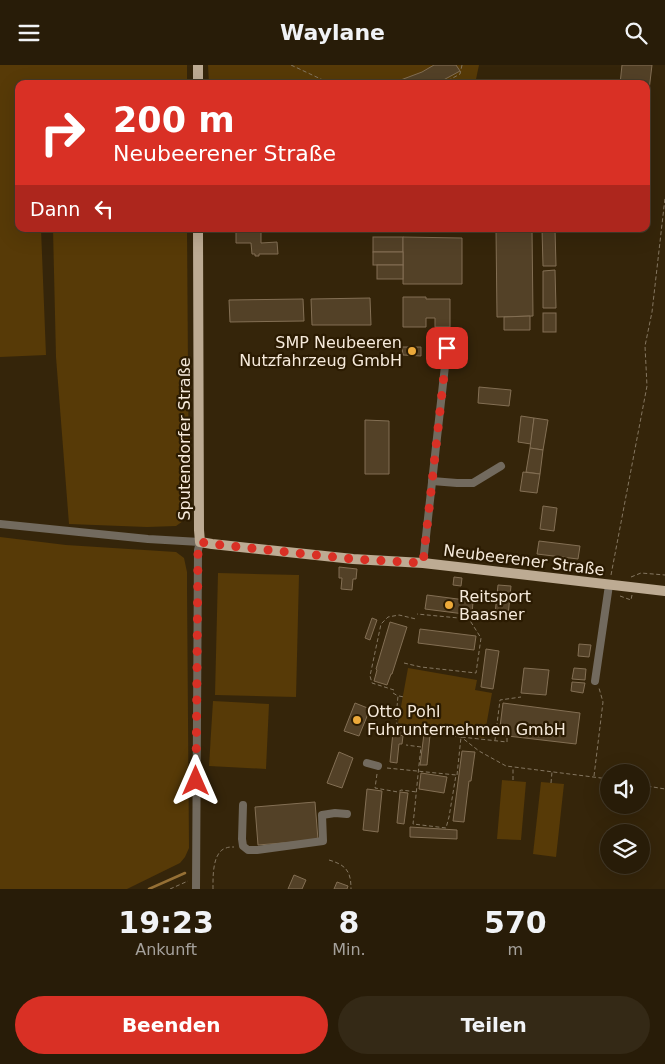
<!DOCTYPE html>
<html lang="de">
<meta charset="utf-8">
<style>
:root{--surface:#281c08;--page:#342916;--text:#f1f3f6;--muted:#a5a19c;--line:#443a29;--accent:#d93025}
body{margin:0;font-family:"DejaVu Sans",sans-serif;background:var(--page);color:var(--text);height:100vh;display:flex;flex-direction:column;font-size:19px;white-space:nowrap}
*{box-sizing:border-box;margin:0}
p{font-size:16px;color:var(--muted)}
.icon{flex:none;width:28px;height:28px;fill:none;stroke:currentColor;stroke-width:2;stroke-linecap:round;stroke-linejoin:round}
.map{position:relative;height:824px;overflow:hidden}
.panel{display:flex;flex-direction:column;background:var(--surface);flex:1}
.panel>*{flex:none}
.guide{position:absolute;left:15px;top:15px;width:635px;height:152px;border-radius:10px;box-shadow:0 5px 20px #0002,0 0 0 1px var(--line);background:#d93025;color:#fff;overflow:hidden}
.fabs{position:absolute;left:600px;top:699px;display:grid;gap:10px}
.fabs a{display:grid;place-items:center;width:50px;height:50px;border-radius:50%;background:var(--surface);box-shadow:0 5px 20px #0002,0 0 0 1px var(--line);font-size:25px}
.pin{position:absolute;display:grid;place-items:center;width:42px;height:42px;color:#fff;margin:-21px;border-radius:10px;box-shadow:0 2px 8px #0006}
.me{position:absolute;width:55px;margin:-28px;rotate:0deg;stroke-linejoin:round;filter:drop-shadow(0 0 4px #0008)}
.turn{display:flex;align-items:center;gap:18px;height:105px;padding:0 15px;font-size:22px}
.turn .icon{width:65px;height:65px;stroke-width:2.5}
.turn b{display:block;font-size:35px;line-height:42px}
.then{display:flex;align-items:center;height:48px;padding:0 15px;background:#0003;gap:10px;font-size:19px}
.eta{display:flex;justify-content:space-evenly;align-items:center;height:85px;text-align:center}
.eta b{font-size:30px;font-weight:800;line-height:35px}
.cta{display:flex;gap:10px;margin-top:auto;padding:10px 15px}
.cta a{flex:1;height:58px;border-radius:30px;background:var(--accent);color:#fff;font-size:20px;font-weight:800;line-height:58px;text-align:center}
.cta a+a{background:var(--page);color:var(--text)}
header{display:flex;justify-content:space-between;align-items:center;height:65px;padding:0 15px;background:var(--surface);font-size:22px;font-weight:800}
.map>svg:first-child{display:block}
.green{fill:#573a07}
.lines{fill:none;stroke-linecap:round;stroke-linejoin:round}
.stream{stroke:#967035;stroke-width:2.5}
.building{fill:#534127;stroke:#836f54}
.path{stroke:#847660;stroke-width:1;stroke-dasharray:4 2.5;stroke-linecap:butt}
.minor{stroke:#726a5e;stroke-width:8}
.major{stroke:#bdab93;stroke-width:10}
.route{stroke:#d93025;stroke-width:9;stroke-dasharray:0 16.2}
.poi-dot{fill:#eca93a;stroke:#2b1b02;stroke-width:2}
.labels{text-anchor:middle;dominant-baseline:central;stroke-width:4.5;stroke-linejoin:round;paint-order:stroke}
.poi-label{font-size:16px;fill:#f6eadb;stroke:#2b1b02;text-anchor:start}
.street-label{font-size:16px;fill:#f6eadb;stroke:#2b1b02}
</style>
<header><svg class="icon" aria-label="menu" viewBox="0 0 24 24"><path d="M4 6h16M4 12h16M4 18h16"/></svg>Waylane<svg class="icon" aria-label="search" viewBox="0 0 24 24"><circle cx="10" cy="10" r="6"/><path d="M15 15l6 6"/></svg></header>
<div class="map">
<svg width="665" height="824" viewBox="0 0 665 824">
<rect width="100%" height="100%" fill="#35250a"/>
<g class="green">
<path d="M0 0H187V19H19V164H41L46 290 0 292Z"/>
<path d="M208 0H479L475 19H209Z"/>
<path d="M53 164H187L189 445 183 456 176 461 147 462 69 459 56 292Z"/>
<path d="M0 472 66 480 176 487 184 493 187 507V522L189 783 185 792 180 798 127 824H0Z"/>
<path d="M218 508 299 510 296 632 215 630Z"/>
<path d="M408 603 477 615 475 625 492 628 484 673 398 658Z"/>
<path d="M213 636 269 639 266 704 209 701Z"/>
<path d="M502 715 526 717 521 775 497 774Z"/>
<path d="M541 717 564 719 556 792 533 789Z"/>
</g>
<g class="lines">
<path class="stream" d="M149 824 185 808"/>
</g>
<g class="building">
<path d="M434 0H456L460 6 436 19H390L422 7Z"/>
<path d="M622 0H652L648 34H646V19H620Z"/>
<path d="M236 164H261V178L277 177 278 189H259V191H255V189H252L251 178H236Z"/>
<path d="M400 164H453V166L400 167Z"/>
<path d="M496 164H532L533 251 497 252Z"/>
<path d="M542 164H555L556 201H543Z"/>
<rect x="373" y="172" width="30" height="15"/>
<path d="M403 172 462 173V219H403Z"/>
<rect x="373" y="187" width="30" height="13"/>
<rect x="377" y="200" width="26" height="14"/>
<path d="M555 205 556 243H543V206Z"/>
<path d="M403 232H426V234H450V262H435V253H426V262H403Z"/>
<path d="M370 233 371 260H312L311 234Z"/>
<path d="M303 234 304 256 230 257 229 235Z"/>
<rect x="543" y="248" width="13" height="19"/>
<path d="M530 251V265H504V252Z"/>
<path d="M402 282H421V291L403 290Z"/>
<path d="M479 322 511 325 509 341 478 338Z"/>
<path d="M521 351 534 353 531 379 518 377Z"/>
<path d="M534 353 548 355 543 385 530 383Z"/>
<path d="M365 355 389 356V409H365Z"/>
<path d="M530 383 543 385 540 409 526 407Z"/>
<path d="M523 407 540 409 537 428 520 426Z"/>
<path d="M543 441 557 443 554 466 540 464Z"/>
<path d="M539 476 580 481 578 494 537 489Z"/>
<path d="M339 502 357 504 356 514H353L352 525 341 524 342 513H339Z"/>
<path d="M454 512 462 513 461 521 453 520Z"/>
<path d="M498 520 511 521 508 551 495 549Z"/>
<path d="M427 530 473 536 472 550 425 544Z"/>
<path d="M372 553 377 555 370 575 365 573Z"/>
<path d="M390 557 407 562 392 609H391L387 620 374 616 377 605 376 604Z"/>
<path d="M420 564 476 571 474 585 418 578Z"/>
<path d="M579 579 591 580 589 592 578 591Z"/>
<path d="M486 584 499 586 493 624 481 622Z"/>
<path d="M524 603 549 605 546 630 521 628Z"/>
<path d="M574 603 586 604 585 615 572 614Z"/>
<path d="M572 617 585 618 583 628 571 626Z"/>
<path d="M355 638 370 644 359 671 344 666Z"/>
<path d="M503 638 580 648 576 679 499 670Z"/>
<path d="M393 667H401L400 670 403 671 402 679H399L397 698 390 697Z"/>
<path d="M424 669 430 670 427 700H420Z"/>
<path d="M462 686 475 687 471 716H469L464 757 453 756Z"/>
<path d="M339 687 353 693 342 723 327 718Z"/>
<path d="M421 708 447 712 444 728 419 724Z"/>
<path d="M367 724 382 726 378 767 363 765Z"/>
<path d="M400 727 408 728 404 759 397 758Z"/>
<path d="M315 737 318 775 258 780 255 742Z"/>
<path d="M410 762 457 765V774L410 772Z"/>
<path d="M294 810 306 815 302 824H288Z"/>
<path d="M337 817 348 821 347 824H334Z"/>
</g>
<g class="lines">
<g class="path">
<path d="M291 0 325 16 335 19"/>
<path d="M442 19 460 9 462 0"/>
<path d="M611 510 647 321 645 281 652 247 665 133"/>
<path d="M631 512 641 508 665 510"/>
<path d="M620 531 631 535 632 530"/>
<path d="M404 598 421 602 476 608 481 573 469 554 417 549"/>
<path d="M394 625 372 618 370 611 381 559 388 552 399 550 416 554"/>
<path d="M393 628 398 631 396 653 397 659 402 663 461 672 479 686 506 701 609 714"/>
<path d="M399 631 404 632"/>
<path d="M495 675 500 635 521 632"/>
<path d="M387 703 456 710 449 752 446 763 413 759C416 733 418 707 421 682L406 680"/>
<path d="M377 709 375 723 398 727 401 725 417 727"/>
<path d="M457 710 461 672 507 677V672"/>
<path d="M594 711 603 637 599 623"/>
<path d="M513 715V703"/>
<path d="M551 718 552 707"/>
<path d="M641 720 665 724"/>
<path d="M329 795C346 800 351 806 351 824"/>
<path d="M170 824 188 816"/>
<path d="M213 824C213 813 212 787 226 783 228 782 231 782 234 782"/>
</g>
<g class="minor">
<path d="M432 416 457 418H473L501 401"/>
<path d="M0 459 148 474 200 477 198 485 196 824"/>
<path d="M423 498 447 283"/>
<path d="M595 616 609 520"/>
<path d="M367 698 378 701"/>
<path d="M243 740 242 774 243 781 248 785H257L323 776 322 750 335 748 347 749"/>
</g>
<g class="major">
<path d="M198 0V19"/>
<path d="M198 164 199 465 200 477 212 479 353 494 423 498 665 526"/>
</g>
</g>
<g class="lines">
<path class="route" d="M196 716 198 485 200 477 212 479 353 494 423 498 447 283"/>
</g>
<g class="poi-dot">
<circle cx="412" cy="286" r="5"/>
<circle cx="449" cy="540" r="5"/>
<circle cx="357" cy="655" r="5"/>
</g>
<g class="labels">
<g class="poi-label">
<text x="402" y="277" text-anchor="end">SMP Neubeeren<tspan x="402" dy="18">Nutzfahrzeug GmbH</tspan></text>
<text x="459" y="531">Reitsport<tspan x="459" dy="18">Baasner</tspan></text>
<text x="367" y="646">Otto Pohl<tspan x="367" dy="18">Fuhrunternehmen GmbH</tspan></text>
</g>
<g class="street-label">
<text transform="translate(184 374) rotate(-90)">Sputendorfer Straße</text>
<text transform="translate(524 495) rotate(7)">Neubeerener Straße</text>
</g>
</g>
</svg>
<div class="fabs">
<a><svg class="icon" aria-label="sound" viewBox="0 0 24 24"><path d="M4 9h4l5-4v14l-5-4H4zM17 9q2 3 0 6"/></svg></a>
<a><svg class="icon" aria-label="layers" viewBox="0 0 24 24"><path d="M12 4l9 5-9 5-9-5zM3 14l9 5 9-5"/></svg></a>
</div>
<div class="pin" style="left:447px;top:283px;background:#d93025"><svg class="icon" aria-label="arrive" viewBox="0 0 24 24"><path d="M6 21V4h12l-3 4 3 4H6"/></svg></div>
<svg class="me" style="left:196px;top:716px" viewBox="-20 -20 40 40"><path d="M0-17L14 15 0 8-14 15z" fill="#d93025" stroke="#fff" stroke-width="4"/></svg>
<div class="guide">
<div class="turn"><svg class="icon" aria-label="right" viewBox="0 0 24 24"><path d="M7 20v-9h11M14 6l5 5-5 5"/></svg><div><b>200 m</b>Neubeerener Straße</div></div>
<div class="then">Dann<svg class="icon" aria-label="left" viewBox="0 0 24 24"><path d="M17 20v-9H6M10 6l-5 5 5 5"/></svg></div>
</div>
</div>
<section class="panel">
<div class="eta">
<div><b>19:23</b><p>Ankunft</p></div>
<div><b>8</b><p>Min.</p></div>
<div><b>570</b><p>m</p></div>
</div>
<div class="cta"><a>Beenden</a><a>Teilen</a></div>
</section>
